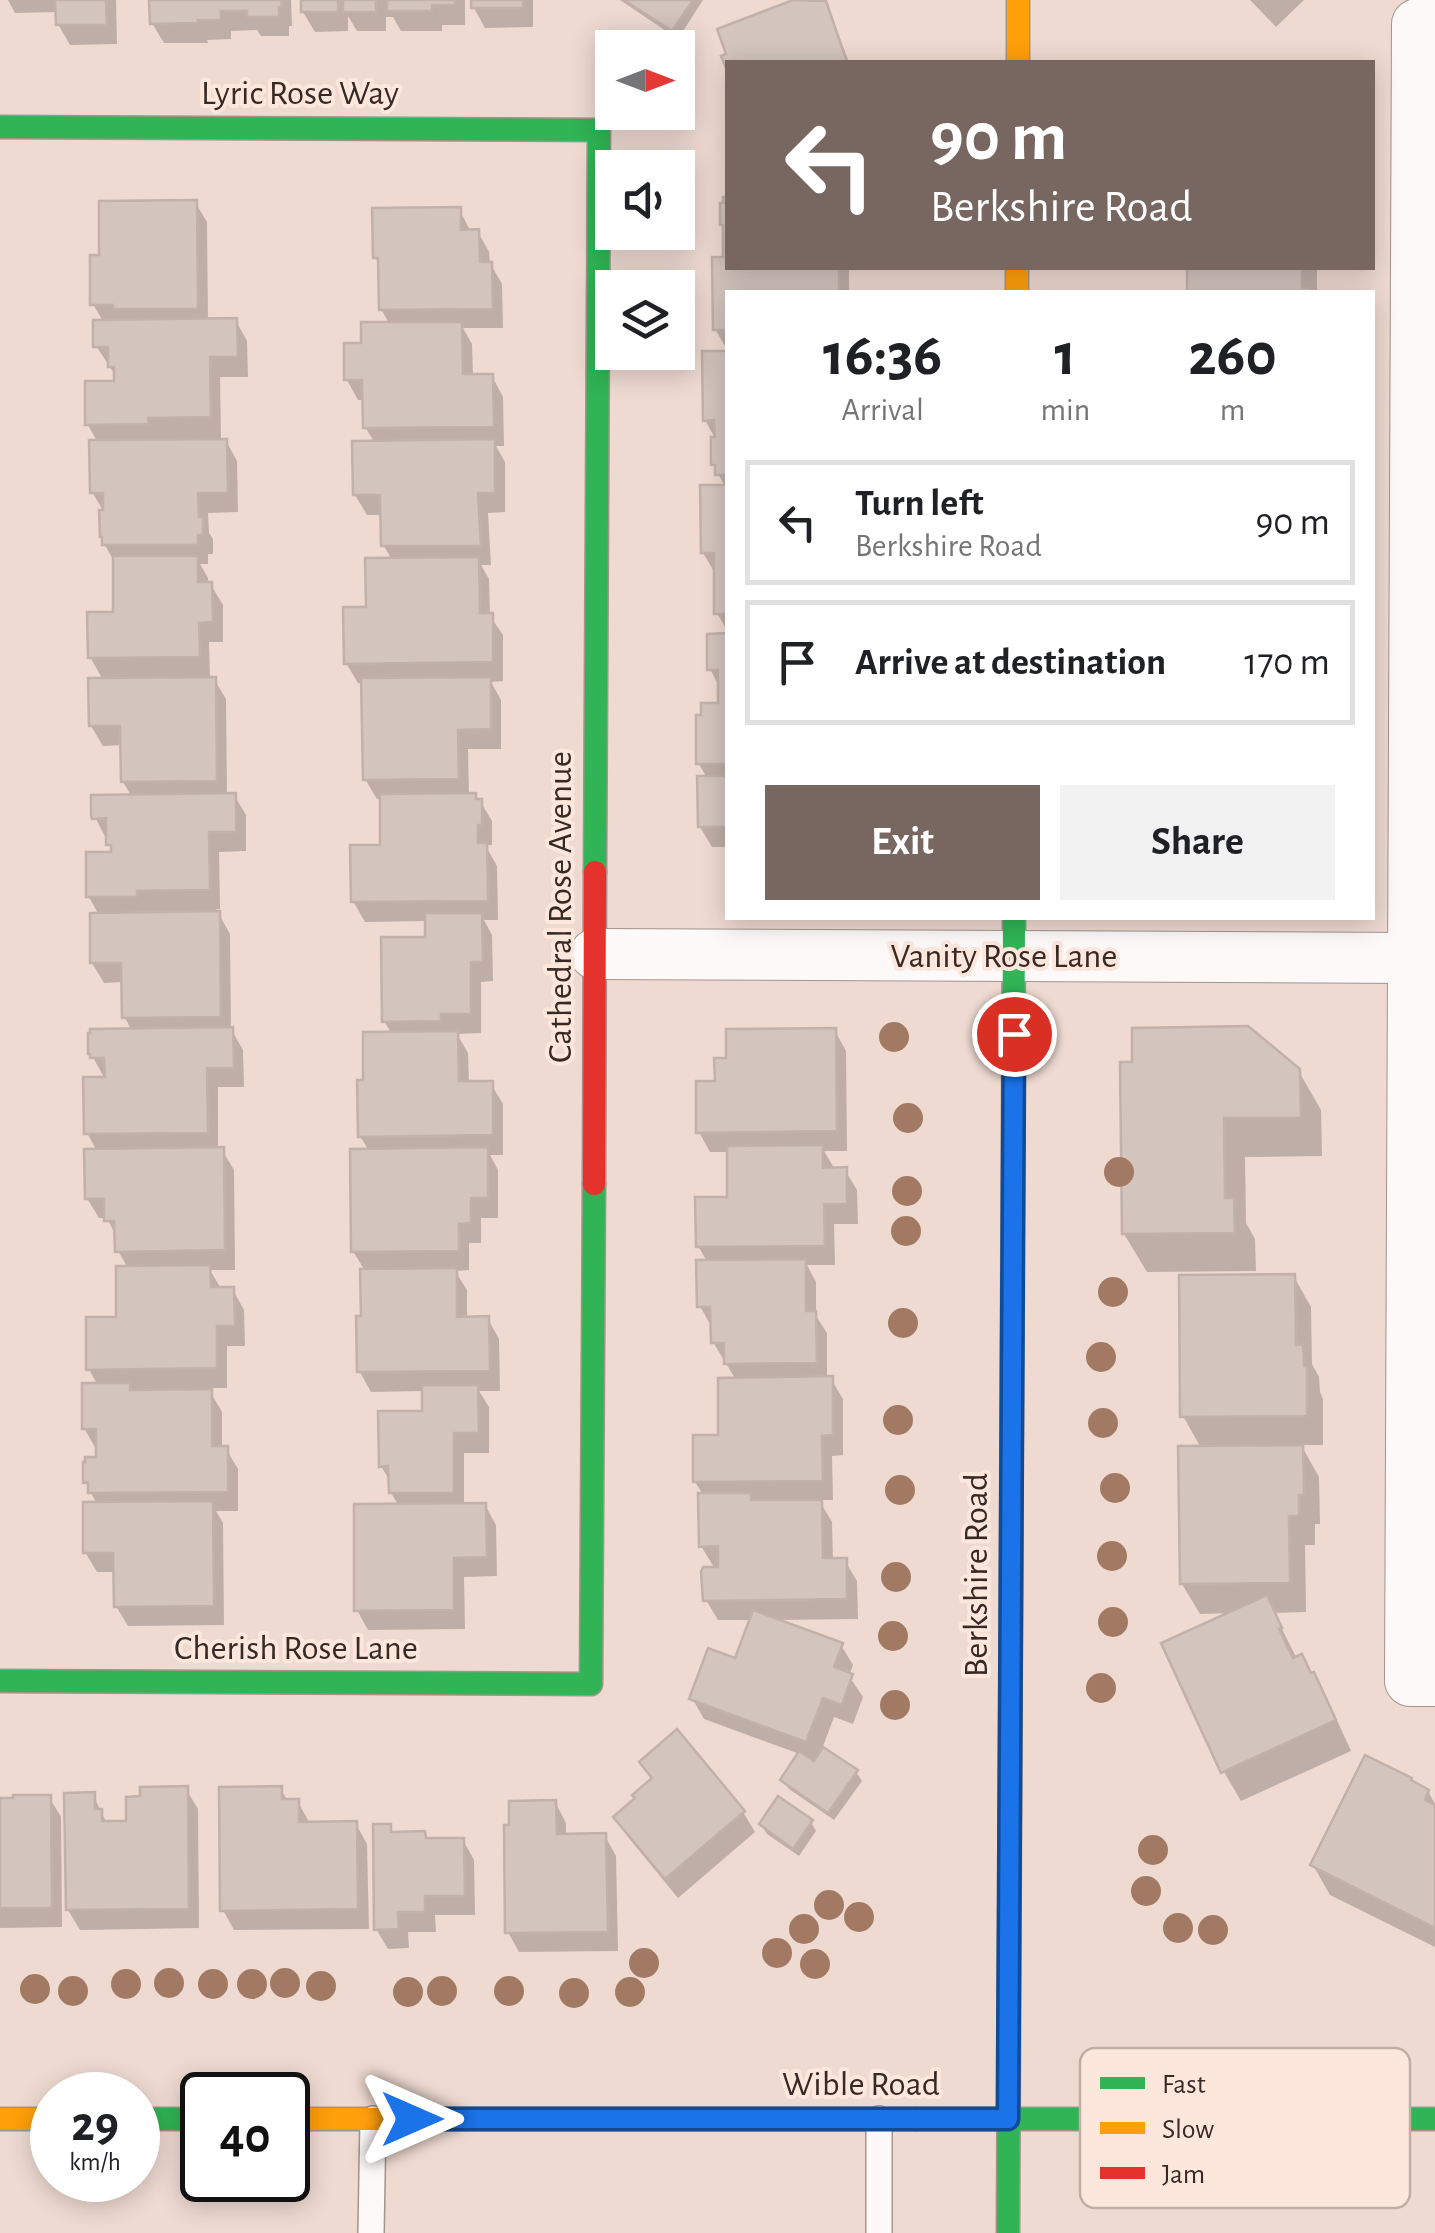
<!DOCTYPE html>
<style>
:root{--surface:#fff;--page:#f2f2f2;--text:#202124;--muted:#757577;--line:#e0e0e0;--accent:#776760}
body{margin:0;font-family:"Alegreya Sans",sans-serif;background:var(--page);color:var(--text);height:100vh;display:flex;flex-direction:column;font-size:38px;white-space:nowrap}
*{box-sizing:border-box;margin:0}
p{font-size:32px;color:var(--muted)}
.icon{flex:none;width:55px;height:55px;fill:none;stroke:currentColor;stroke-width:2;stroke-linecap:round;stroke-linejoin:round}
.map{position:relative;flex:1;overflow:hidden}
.drawer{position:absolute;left:725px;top:290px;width:650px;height:630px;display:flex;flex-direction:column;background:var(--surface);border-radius:0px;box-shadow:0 5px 25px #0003}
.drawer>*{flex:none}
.banner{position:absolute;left:725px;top:60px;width:650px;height:210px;border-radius:0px;box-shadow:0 5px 25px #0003;background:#776760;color:#fff;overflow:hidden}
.needle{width:65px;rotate:90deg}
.fabs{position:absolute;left:595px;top:30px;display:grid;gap:20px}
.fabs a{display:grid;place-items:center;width:100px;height:100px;border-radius:0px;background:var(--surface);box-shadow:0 5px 25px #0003;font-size:50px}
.speed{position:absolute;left:30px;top:2072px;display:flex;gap:20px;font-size:50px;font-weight:700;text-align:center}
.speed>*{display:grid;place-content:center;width:130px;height:130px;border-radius:50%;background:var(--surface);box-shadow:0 5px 25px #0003;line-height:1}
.speed small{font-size:25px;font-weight:400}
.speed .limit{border:5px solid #111;border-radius:15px;background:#fff;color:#111}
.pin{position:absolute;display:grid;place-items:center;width:85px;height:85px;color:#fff;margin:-42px;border:5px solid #fff;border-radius:50%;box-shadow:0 2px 10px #0007}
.me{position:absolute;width:110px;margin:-55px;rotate:90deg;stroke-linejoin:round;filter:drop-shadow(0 0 8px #0008)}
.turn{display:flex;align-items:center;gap:35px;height:210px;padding:0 40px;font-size:45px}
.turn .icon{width:130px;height:130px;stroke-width:2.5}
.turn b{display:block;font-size:70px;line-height:85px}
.eta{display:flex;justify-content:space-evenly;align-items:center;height:170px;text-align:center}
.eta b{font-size:60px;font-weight:700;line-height:70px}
.action{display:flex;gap:20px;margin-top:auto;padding:20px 40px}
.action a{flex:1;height:115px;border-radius:0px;background:var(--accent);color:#fff;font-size:40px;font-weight:700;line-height:115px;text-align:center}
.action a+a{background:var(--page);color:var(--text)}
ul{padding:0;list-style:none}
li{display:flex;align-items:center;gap:30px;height:125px;margin:0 20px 15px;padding:0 20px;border:5px solid var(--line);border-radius:0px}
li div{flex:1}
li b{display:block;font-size:38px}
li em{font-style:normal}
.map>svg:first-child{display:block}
.shadow{fill:#0003}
.building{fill:#d3c4bd;stroke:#c1b1aa;stroke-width:2.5}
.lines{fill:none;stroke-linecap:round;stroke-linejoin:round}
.lane-casing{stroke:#a3948d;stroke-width:28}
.street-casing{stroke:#a3948d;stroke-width:52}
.fast-casing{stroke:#a3948d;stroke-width:25}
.slow-casing{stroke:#a3948d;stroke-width:25}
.jam-casing{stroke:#a3948d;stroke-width:25}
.lane{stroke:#fcf9f8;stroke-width:25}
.street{stroke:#fcf9f8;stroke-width:50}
.fast{stroke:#30b455;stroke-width:22}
.slow{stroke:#ff9f0a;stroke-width:22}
.jam{stroke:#e5322d;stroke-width:22}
.tree{fill:#a27a64}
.route-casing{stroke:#114b97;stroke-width:25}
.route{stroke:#1a73e8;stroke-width:18}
.labels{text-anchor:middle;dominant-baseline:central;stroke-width:8;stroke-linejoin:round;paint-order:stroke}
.street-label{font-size:35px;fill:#372923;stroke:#fde7dc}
.key{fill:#fde7dc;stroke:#c2aea4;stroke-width:2.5}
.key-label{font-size:28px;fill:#372923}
</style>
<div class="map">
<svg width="1435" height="2233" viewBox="0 0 1435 2233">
<rect width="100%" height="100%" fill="#eedad1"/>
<g class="shadow">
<path d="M8 0H116L117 44 70 45 58 24V12L15 13Z"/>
<path d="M152 0H291L292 26H289V36H261L257 30 231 31V39L207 40 208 43H164L152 23Z"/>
<path d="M303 0H465V25H442V31H401L393 17H386V31H357L348 16V31L315 32 303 12Z"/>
<path d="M474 0H533V27L485 28 474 8Z"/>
<path d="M620 0H703L678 39Z"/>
<path d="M800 0H823L830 13 849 62H728L724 57 729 56 720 31Z"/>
<path d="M1250 0H1304L1276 27Z"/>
<path d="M726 199H728V268H849V292H728V351L715 329 714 260H726L725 229 722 224V206H726Z"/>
<path d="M195 202 207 222 208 321H236L247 341 248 377H220L221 441H226L237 461 238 512 208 513 209 533 213 539V554H208V564H200L208 578V585H211L223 605V642H209L210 679H214L226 699 227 795H234L246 815V851L219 852 220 909H216L230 934 231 1029 243 1050 244 1087H218V1150H222L234 1170 235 1270H210L220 1287 233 1290 244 1310 245 1346H227V1388H208L222 1412V1449H226L238 1469V1511H216L223 1523 224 1625 128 1626 116 1606V1572H97L85 1552 97 1504 85 1482 98 1459 96 1449 84 1428 98 1386 89 1369 119 1319 128 1268 118 1251 117 1238 107 1218H99L87 1198 97 1151 87 1133 105 1079 91 1054 132 1031 125 1018 124 982 104 983 92 963 99 915 89 897 114 854 94 815 132 797 123 782V745L103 746 91 726 103 680 90 657 115 615V563L105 545 104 512 92 492 98 443 88 425 116 384V376L96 346 104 323 93 304 101 258Z"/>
<path d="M459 209 471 232H478L489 252 490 263 502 284 503 328H463L472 344 473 376H492L503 397 504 446H496L505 462V512L488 513 491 565H481L489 579 490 616 503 635V681L491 682 501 700V749H468L469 796H475L478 801H480L492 821V845H488V850L497 866 498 920H484L492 935 493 981 481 982V1033L457 1034 468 1053 469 1084H491L503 1104V1155H490L498 1170V1218H481V1243H469V1270L455 1271 467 1290V1319H488L499 1339 500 1391H479L489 1407V1453H464V1505H485L496 1525 497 1576 464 1577 465 1629 368 1630 357 1610 399 1506 391 1493V1483L381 1466 424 1413V1391L371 1392 360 1372 365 1271 353 1251 369 1151 360 1136 365 1082 392 1034 384 1021 428 939V921L365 922 353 901 382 847V799H377L365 779 364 683H358L346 663 392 560 384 546 383 515H367L355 495 375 443 365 427V400H358L347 380 364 345 390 325 381 309V267L375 257Z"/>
<rect x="1190" y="268" width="127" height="24"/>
<path d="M728 353V632L717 613 715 573 703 553 725 487 714 465 716 440 705 420Z"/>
<path d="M728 636V847H712L700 827 707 778 699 764 721 705 720 688 710 669Z"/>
<path d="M835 1031 846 1051 847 1151H824L834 1168 845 1170 857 1190 858 1224H834L835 1265H807L816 1282V1316L827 1333V1379H831L843 1399V1455L832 1456 833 1500H819L832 1522 833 1561H845L857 1581 858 1619 774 1620 841 1645 853 1665 849 1676 863 1697 853 1724 834 1717 822 1749 856 1772 862 1781 834 1820 789 1789 783 1780 800 1754 704 1719 692 1698 737 1661 752 1620H718L706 1600 715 1569 701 1546 704 1496 695 1482 721 1437 736 1380 713 1342 711 1326 700 1306 708 1263 698 1246 730 1199 729 1152H710L699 1132 729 1060Z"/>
<path d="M1122 1064 1298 1070 1321 1110 1322 1156 1245 1157 1246 1223 1255 1239 1256 1271 1147 1272 1124 1234Z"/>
<path d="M1294 1277 1311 1307 1312 1364 1319 1377 1320 1392 1323 1399V1445H1301L1319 1477 1320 1524H1315V1545H1305L1306 1612 1274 1613 1297 1659 1313 1675 1330 1705 1351 1751 1241 1801 1224 1772 1232 1613 1200 1614 1182 1584 1201 1448 1183 1416Z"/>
<path d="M642 1763 743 1812 755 1832 678 1898 628 1837 616 1817 652 1781Z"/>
<path d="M186 1789 198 1809 199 1928 80 1930 68 1910 93 1795 107 1824H128Z"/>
<path d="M281 1789 288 1802H298L309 1822 356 1824 367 1844 369 1929 234 1930 223 1910Z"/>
<path d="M1428 1791 1435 1804V1947L1330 1895 1313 1865Z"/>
<path d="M49 1797 61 1817 62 1927 0 1928V1800Z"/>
<path d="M555 1802 566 1823V1836H605L616 1856 618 1951 519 1952 508 1932Z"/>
<path d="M811 1822 816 1831 799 1856 767 1834 761 1824Z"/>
<path d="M390 1826 394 1834H424L428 1841 463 1840 474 1860 475 1915H435L436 1932H408L409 1948 388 1949 376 1929Z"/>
</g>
<g class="building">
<path d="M55 0H106L107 25H56Z"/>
<path d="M149 0H281L282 7H279V17H247V11H221V20H198V23L150 24Z"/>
<rect x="301" y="0" width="37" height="12"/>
<rect x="343" y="0" width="33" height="12"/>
<path d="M387 0H455V5H432V11H387Z"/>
<rect x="471" y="0" width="52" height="8"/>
<path d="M624 0H693L672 31Z"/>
<path d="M793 0 826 1 847 62H728V73L721 56 726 54 717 29Z"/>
<path d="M723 197H728V268H839V292H728V330H713L712 257H723V225H720V203H723Z"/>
<path d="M197 200 198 309H113V305H90V255H99V201Z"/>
<path d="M461 207V230L479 229 480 262H492L493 309 379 310 378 258H373L372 208Z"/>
<path d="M1187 268H1302V288H1310V292H1187Z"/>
<path d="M237 318 238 357H210L211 417 148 418 149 424 85 425V381H114V367H108V347H93V320Z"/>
<path d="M361 322H462L463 374H493L494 427 363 428 362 380H344V343H361Z"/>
<path d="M702 351H728V475H715V465H711V437H715L714 420 703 421Z"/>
<path d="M227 439 228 493H198L199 517H203V535H198V545H102V537H100L99 510H103V493H90L89 440Z"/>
<path d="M495 439V493H478L481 546H381L380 495H353L352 441Z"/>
<path d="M700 485H728V614H714V553H701Z"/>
<path d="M113 556H198V582H212L213 622 199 623 200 657 88 658 87 612H113Z"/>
<path d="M479 557 480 613H493V662L344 664 343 607H366L365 558Z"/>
<path d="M728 633V764H696V715H701V703H718V670H707V634Z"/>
<path d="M216 677 217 781 121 782 120 726H89L88 678Z"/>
<path d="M491 677V729L458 730 459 779 363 780 361 678Z"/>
<path d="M697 776H728V827H698Z"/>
<path d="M236 793V832H209L210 890 137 891V897H86V852H111V845H106V818L92 819 91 815V795Z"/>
<path d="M476 793V799H482V825H478V843H487L488 901 351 902 350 845H380V794Z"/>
<path d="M220 911 221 1017 122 1018 121 963H90V913Z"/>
<path d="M425 913H482L483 962H471V1014H441V1021L382 1022 381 937H425Z"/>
<path d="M1248 1026 1300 1069 1301 1118H1224L1225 1198H1234L1235 1233 1122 1234 1120 1062H1132V1028Z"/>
<path d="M233 1027 234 1068H207L208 1133 84 1134 83 1077H105L104 1058H90V1054H88V1033H90V1029Z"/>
<path d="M836 1028 837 1131 696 1133V1081H715L714 1058H726V1029Z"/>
<path d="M458 1031 459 1081H493V1135L358 1137 357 1080H363V1032Z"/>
<path d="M823 1145V1168L847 1167V1204H824L825 1246 696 1247 695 1197H727V1146Z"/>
<path d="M224 1147 225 1250 115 1252 114 1221H104V1199H85L84 1149Z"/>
<path d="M488 1147V1198H471V1223L459 1224V1251L351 1252 350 1149Z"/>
<path d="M806 1259V1311H816L817 1363 724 1364V1343H711L710 1307H697L696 1260Z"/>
<path d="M210 1265 211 1287H234L235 1326H217V1368L86 1370V1317H116V1266Z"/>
<path d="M457 1268V1317L489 1316 490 1371 357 1372 356 1316H361L360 1269Z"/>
<path d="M1295 1274 1296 1345 1303 1344 1304 1366H1307V1416L1180 1417 1179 1275Z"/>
<path d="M833 1376V1435L822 1436 823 1481 693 1482V1435H718V1378Z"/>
<path d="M82 1383H130V1390L212 1389V1446H228V1492L88 1493V1482L83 1483V1462H85V1457H96V1429H82Z"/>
<path d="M422 1385H478L479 1433H454V1493H389L388 1466 379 1467 378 1411H422Z"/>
<path d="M1303 1445 1304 1495H1299V1516H1289L1290 1583 1180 1584 1178 1446Z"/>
<path d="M698 1493H751V1500H822L823 1558H847V1599L703 1601 701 1572 703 1567H718V1546L699 1547Z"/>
<path d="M213 1501 214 1606 114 1607 113 1553H83V1502Z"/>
<path d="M486 1503 487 1557 454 1558V1610L354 1611V1504Z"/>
<path d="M1267 1595 1282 1628 1279 1629 1293 1658 1302 1654 1311 1673 1314 1672 1336 1720 1221 1773 1161 1643Z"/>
<path d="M753 1610 843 1643 834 1667 853 1674 842 1705 823 1698 806 1742 689 1699 708 1648 735 1658Z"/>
<path d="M677 1729 745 1811 665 1879 613 1817 635 1798 632 1795 652 1778 639 1762Z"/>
<path d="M823 1747 858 1770 828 1813 780 1780 799 1751 814 1761Z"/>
<path d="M1365 1755 1412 1778 1411 1780 1429 1790 1425 1800 1435 1805V1928L1310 1865Z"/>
<path d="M188 1786 189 1909 66 1910 64 1793 95 1792V1809H102V1821H126V1797L140 1796V1787Z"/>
<path d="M282 1786V1799H299V1822L357 1821 358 1909 220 1911 219 1787Z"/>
<path d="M13 1795H51L52 1908H0V1798H13Z"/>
<path d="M778 1796 813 1820 793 1849 759 1824Z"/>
<path d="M556 1800 557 1834 606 1833 608 1932 505 1933 504 1825H509V1801Z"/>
<path d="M373 1824H391V1832L425 1831 426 1838H464L465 1896H425V1912H398L399 1929 374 1930Z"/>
</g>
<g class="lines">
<g class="lane-casing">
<g id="lane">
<path d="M371 2233 373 2119"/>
<path d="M879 2233V2119"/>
</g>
</g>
<g class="street-casing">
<g id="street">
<path d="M1435 24H1417L1410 1681H1435"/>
<path d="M595 954 1413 958"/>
</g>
</g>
<g class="fast-casing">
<g id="fast">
<path d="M0 127 599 130 595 872"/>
<path d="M0 1681 591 1684 594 1184"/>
<path d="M138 2119H202"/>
<path d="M916 2119H1435"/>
<path d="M1008 2233 1014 918"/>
</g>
</g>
<g class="slow-casing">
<g id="slow">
<path d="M1018 0V62"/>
<path d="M1017 268V292"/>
<path d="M0 2119H52"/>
<path d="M288 2119H916"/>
</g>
</g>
<g class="jam-casing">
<path id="jam" d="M594 1184 595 872"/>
</g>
<use href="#lane" class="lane"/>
<use href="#street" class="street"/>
<use href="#fast" class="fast"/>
<use href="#slow" class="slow"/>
<use href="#jam" class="jam"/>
</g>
<g class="tree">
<circle cx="894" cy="1037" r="15"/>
<circle cx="908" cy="1118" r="15"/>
<circle cx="1119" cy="1172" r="15"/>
<circle cx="907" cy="1191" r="15"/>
<circle cx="906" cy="1231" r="15"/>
<circle cx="1113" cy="1292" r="15"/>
<circle cx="903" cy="1323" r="15"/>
<circle cx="1101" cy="1357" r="15"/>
<circle cx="898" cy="1420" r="15"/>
<circle cx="1103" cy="1423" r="15"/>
<circle cx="1115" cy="1488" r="15"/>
<circle cx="900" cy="1490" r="15"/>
<circle cx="1112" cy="1556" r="15"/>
<circle cx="896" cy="1577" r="15"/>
<circle cx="1113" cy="1622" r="15"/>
<circle cx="893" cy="1636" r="15"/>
<circle cx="1101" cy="1688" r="15"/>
<circle cx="895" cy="1705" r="15"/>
<circle cx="1153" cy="1850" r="15"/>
<circle cx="1146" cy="1891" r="15"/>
<circle cx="829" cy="1905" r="15"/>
<circle cx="859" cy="1917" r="15"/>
<circle cx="1178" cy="1928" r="15"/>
<circle cx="804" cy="1929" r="15"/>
<circle cx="1213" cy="1930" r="15"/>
<circle cx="777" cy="1953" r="15"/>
<circle cx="644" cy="1963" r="15"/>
<circle cx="815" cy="1964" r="15"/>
<circle cx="169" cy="1983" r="15"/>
<circle cx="285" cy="1983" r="15"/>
<circle cx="126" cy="1984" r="15"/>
<circle cx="213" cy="1984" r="15"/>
<circle cx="252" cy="1984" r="15"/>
<circle cx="321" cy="1986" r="15"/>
<circle cx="35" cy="1989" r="15"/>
<circle cx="73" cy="1991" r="15"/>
<circle cx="442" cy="1991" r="15"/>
<circle cx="509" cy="1991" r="15"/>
<circle cx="408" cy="1992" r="15"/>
<circle cx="630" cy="1992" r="15"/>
<circle cx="574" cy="1993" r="15"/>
</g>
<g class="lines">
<g class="route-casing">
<path id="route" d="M412 2119H1008L1014 1034"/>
</g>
<use href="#route" class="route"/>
</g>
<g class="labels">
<g class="street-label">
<text x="300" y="93">Lyric Rose Way</text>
<text transform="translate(560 907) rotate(-90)">Cathedral Rose Avenue</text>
<text x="1004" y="956">Vanity Rose Lane</text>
<text transform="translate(976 1575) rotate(-90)">Berkshire Road</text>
<text x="296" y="1648">Cherish Rose Lane</text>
<text x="861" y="2084">Wible Road</text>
</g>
</g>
<rect x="1080" y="2048" width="330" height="160" rx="15" class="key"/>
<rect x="1100" y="2077" width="45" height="12" fill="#30b455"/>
<rect x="1100" y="2122" width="45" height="12" fill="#ff9f0a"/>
<rect x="1100" y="2167" width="45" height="12" fill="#e5322d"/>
<g class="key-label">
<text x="1162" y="2093">Fast</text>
<text x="1162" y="2138">Slow</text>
<text x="1162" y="2183">Jam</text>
</g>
</svg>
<div class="fabs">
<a><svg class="needle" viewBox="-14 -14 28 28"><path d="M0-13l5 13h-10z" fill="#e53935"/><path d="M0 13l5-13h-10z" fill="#757577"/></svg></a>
<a><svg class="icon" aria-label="sound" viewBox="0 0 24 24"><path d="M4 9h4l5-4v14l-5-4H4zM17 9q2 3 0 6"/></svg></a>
<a><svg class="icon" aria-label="layers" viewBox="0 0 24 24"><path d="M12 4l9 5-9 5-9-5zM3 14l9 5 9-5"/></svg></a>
</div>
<div class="speed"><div>29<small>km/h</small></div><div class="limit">40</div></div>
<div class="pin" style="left:1014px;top:1034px;background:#d93025"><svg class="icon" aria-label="arrive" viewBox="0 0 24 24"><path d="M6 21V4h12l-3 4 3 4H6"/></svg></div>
<svg class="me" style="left:412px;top:2119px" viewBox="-20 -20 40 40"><path d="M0-17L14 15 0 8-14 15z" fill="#1a73e8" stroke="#fff" stroke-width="4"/></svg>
<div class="banner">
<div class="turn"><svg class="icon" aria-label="left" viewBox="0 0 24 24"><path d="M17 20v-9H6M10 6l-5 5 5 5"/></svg><div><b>90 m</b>Berkshire Road</div></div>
</div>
<section class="drawer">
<div class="eta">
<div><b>16:36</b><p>Arrival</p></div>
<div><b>1</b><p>min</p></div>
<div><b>260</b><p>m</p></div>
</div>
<ul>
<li><svg class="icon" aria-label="left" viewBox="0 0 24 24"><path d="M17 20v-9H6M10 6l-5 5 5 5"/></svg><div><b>Turn left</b><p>Berkshire Road</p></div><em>90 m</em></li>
<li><svg class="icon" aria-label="arrive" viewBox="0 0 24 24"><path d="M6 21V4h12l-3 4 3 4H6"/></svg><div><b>Arrive at destination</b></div><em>170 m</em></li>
</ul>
<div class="action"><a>Exit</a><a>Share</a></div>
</section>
</div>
